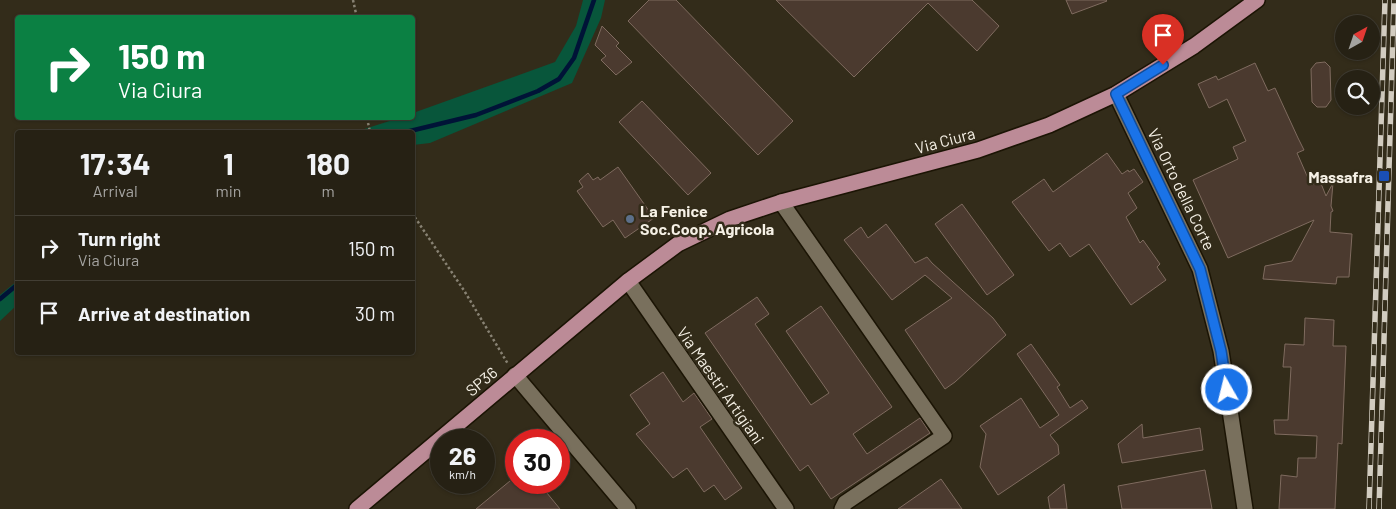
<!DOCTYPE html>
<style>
:root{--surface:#262114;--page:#322e22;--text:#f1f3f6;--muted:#a4a3a0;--line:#423e34}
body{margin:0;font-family:Barlow,sans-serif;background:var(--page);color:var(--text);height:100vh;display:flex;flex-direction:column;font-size:19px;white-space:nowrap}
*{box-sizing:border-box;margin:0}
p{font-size:16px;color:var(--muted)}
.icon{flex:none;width:28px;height:28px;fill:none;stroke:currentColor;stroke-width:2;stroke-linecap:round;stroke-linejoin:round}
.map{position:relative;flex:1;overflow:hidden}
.side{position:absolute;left:15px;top:130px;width:400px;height:225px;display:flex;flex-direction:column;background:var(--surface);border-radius:5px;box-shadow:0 1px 4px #0004,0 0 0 1px var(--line)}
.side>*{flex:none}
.guide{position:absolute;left:15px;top:15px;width:400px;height:105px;border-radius:5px;box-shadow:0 1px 4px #0004,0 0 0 1px var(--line);background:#0b8043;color:#fff;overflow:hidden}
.needle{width:32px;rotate:40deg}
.controls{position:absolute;left:1335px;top:15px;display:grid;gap:10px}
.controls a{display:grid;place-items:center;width:45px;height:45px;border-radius:50%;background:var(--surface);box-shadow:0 1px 4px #0004,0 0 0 1px var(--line);font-size:25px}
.speed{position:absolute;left:430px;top:429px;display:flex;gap:10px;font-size:25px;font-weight:700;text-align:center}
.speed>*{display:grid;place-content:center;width:65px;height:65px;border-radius:50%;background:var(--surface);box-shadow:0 1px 4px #0004,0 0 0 1px var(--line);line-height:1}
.speed small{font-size:12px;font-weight:400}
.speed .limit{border:8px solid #d22;background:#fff;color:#111}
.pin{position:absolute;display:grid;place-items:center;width:42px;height:42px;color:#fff;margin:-51px -21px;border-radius:50% 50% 50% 0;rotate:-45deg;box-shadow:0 0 5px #0007}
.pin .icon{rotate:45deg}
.me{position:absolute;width:55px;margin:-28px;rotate:352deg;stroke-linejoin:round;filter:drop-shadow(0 0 4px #0008)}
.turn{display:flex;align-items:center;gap:18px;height:105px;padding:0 20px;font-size:22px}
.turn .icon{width:65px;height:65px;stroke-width:2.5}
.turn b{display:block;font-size:35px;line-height:42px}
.eta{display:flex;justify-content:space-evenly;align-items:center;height:85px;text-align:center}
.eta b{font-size:30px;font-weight:700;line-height:35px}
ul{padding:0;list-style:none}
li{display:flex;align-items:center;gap:15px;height:65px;padding:0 20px;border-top:1px solid var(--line)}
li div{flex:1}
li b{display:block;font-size:19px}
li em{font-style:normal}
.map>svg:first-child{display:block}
.green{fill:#08563b}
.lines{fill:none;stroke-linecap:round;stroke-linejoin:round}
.stream{stroke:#001337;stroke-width:4.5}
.building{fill:#4b3a2f;stroke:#7f6b5f}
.minor-casing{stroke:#1b1404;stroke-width:18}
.major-casing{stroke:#1b1404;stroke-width:18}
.path{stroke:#888273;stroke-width:2.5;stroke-dasharray:2.5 2.5;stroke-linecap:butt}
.minor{stroke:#79705d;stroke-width:15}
.major{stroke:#bc8b97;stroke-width:15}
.rail-casing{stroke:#d2ccc0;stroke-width:5.5}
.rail{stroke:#332c1a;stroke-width:4;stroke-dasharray:11;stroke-linecap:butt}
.route-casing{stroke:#114b97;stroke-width:12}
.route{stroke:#1a73e8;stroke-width:9}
.transit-dot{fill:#1a4fb4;stroke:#332c1a;stroke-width:2}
.service-dot{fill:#5c6f8a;stroke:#332c1a;stroke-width:2}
.labels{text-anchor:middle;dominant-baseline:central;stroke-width:5;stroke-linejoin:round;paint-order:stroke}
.street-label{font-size:16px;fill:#f6f1e6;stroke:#332c1a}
.poi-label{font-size:16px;font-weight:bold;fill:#f6f1e6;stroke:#332c1a;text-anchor:end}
</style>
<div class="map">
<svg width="1396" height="509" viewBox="0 0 1396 509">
<rect width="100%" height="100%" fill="#332c1a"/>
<g class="green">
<path d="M583 0H605L601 18 572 83 430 143 413 145 412 132H355L399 118H412L413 113 555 62 576 26Z"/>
<path d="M17 281V305L0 321V295Z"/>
</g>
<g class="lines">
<g class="stream">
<path d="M406 132 476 115 538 91 559 79 574 58 594 0"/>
<path d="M0 299 18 284"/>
</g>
</g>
<g class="building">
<path d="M649 0H676L793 121 758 155 628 21Z"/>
<path d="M776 0H972L999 26 977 51 928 3 854 77Z"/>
<path d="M1066 0H1106L1107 1 1072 14Z"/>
<path d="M602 26 619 43 616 46 632 62 616 75 601 60 606 56 595 45Z"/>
<path d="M1325 62 1330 67 1331 100 1326 107H1317L1312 102 1311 69 1316 63Z"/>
<path d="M1255 63 1268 91 1275 88 1298 138 1304 150 1297 153 1311 185 1320 181 1326 196 1333 183 1331 206 1333 211 1331 212 1330 232 1352 234 1349 277H1337L1336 284 1263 279 1265 266 1292 261 1314 220 1228 258 1193 180 1238 159 1233 147 1246 141 1227 99 1209 108 1198 84 1216 76 1218 80Z"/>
<path d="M642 101 711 173 688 195 619 122Z"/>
<path d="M1107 153 1122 174 1128 170 1129 172 1134 169 1143 182 1128 193 1137 208 1126 217 1140 243 1143 240 1160 264 1157 267 1166 280 1131 305 1089 244 1070 257 1060 243 1049 251 1012 202 1044 179 1053 192Z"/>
<path d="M618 167 654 218 625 238 613 220 603 227 577 191 583 187 579 181 588 173 593 180 598 177 600 180Z"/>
<path d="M962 204 1014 275 987 295 935 224Z"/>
<path d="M886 224 915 263 927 257 932 263 993 318 1006 335 955 382 945 389 905 330 952 298 925 275 892 300 844 240 861 227 868 238Z"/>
<path d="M757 297 769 314 755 324 811 405 829 393 786 331 821 306 892 407 853 434 867 454 920 418 930 433 831 499 808 465 800 471 705 333Z"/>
<path d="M1305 318 1334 320 1333 346H1346L1342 444 1338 443 1335 509H1279L1281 475 1297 477 1298 458H1316L1317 436 1275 434 1274 420H1288L1291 367H1283L1285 344 1304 345Z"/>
<path d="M1031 344 1060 385 1057 387 1070 408 1082 400 1088 408 1050 435 1058 445 1059 454 998 495 980 467 986 434 980 426 1021 398 1040 428 1059 415 1017 354Z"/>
<path d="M663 372 683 402 694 393 712 419 700 427 742 488 725 500 714 485 704 492 687 468 673 478 636 434 650 424 630 395Z"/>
<path d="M1142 424 1143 438 1200 428 1203 450 1122 463 1118 444Z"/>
<path d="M1205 470 1212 509H1122L1118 486Z"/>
<path d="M516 476V482H538L560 509H476Z"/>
<path d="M941 479 962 509H898Z"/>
<path d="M1064 484 1067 509H1050L1048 497Z"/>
</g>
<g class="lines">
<g class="minor-casing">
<g id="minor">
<path d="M1116 94 1200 269 1221 351 1245 509"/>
<path d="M781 202 944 436 845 503 842 509"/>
<path d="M628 281 786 509"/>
<path d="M515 375 628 509"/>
</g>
</g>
<g class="major-casing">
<path id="major" d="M357 509 628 281 678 244 730 219 781 202 978 150 1049 125 1116 94 1194 46 1257 0"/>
</g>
<g class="path">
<path d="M353 0 357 18"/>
<path d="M367 118 370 132"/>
<path d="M412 213 465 292 508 364"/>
</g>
<use href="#minor" class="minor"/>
<use href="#major" class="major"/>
<g class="rail-casing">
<g id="rail">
<path d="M1369 509 1385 0"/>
<path d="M1379 509 1394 0"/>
</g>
</g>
<use href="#rail" class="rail"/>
</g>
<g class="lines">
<g class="route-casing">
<path id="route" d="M1163 65 1116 94 1200 269 1221 351 1227 390"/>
</g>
<use href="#route" class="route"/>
</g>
<rect class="transit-dot" x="1378" y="170" width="12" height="12" rx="2.5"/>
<circle class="service-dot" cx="630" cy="219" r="5"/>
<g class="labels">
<g class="street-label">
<text transform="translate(945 140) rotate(-15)">Via Ciura</text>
<text transform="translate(1182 189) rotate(64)">Via Orto della Corte</text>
<text transform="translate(481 381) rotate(-40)">SP36</text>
<text transform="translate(721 385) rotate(55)">Via Maestri Artigiani</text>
</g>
<g class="poi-label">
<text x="1373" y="176">Massafra</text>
<text x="640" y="210" text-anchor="start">La Fenice<tspan x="640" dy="18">Soc.Coop. Agricola</tspan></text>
</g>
</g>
</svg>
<div class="controls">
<a><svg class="needle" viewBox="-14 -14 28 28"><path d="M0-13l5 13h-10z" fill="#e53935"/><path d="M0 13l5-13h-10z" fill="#a4a3a0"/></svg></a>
<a><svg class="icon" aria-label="search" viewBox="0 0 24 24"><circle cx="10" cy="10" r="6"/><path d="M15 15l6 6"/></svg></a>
</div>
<div class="speed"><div>26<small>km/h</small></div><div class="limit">30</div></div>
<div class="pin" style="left:1163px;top:65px;background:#d93025"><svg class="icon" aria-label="arrive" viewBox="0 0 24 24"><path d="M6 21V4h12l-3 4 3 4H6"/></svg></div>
<svg class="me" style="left:1227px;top:390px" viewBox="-20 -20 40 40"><circle r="17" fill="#1a73e8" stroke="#fff" stroke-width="3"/><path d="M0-11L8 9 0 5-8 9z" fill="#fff"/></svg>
<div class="guide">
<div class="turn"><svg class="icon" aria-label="right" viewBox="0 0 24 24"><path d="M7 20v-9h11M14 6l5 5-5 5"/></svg><div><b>150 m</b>Via Ciura</div></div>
</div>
<section class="side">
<div class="eta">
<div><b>17:34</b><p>Arrival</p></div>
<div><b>1</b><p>min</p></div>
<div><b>180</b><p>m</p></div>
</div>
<ul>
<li><svg class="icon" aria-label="right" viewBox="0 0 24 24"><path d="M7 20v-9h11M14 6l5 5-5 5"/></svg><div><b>Turn right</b><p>Via Ciura</p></div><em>150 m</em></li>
<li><svg class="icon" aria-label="arrive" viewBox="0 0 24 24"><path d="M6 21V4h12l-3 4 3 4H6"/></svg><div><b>Arrive at destination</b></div><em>30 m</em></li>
</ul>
</section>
</div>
